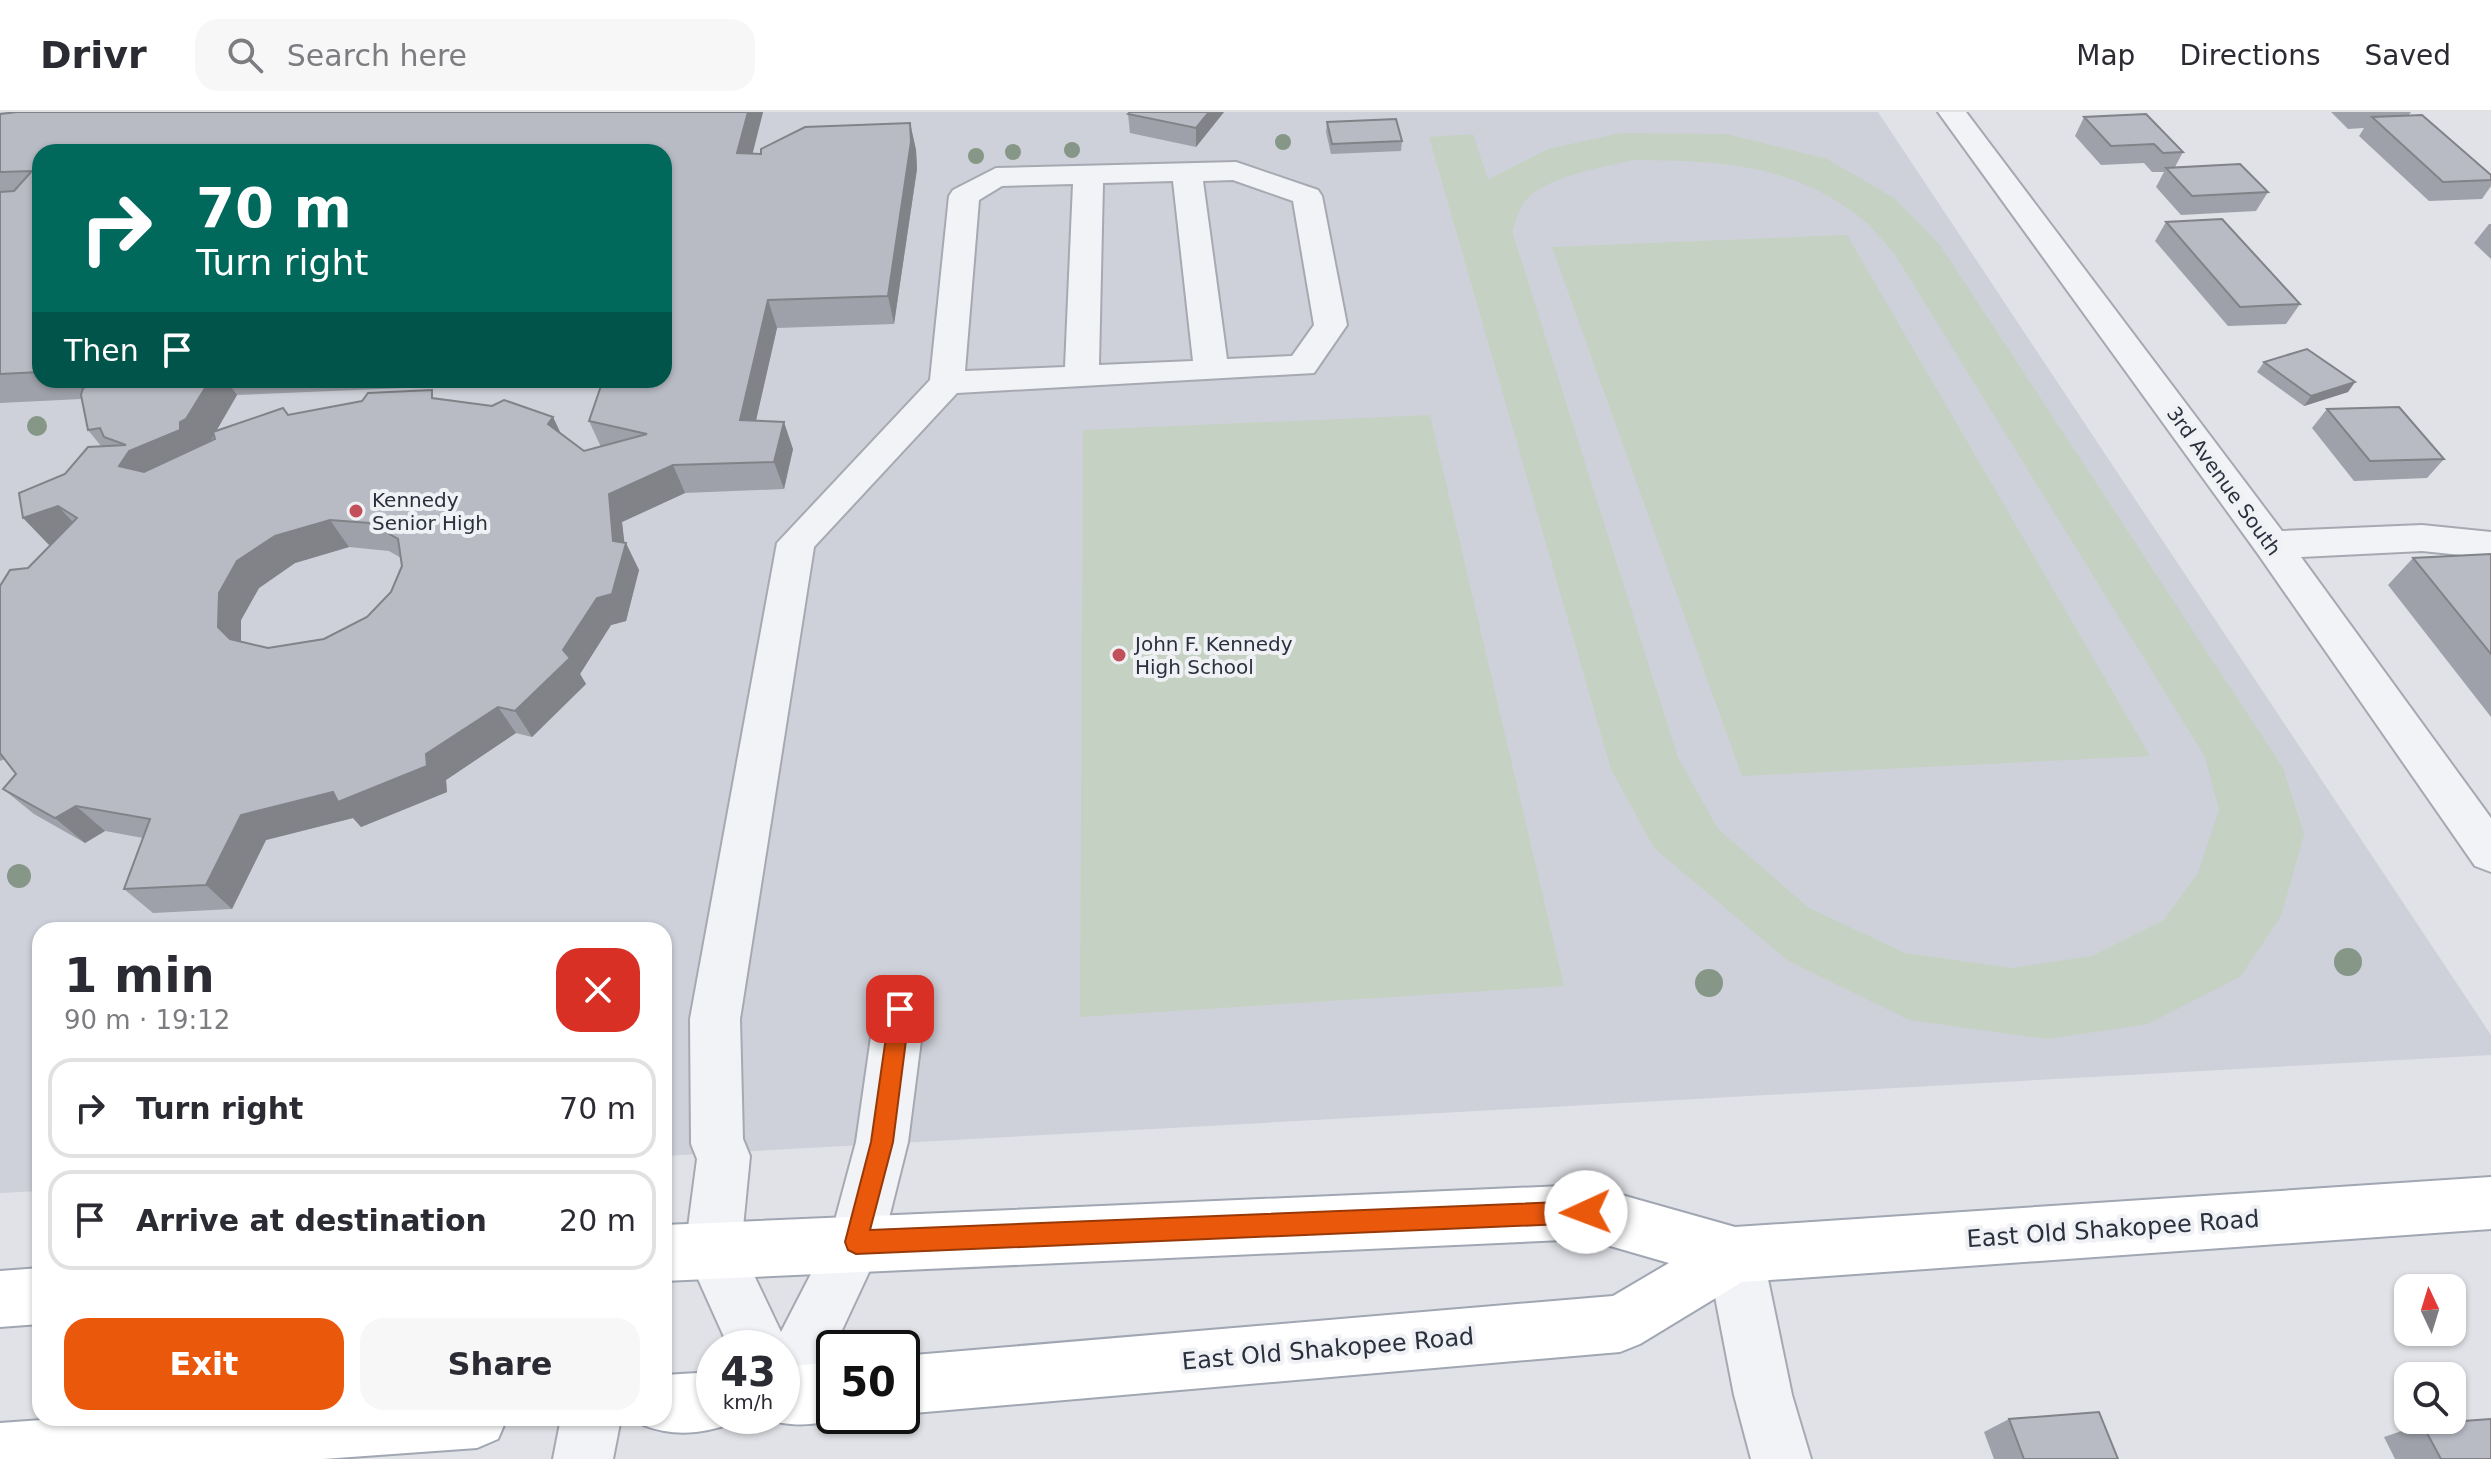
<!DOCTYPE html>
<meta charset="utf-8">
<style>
:root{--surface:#fff;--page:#f7f7f7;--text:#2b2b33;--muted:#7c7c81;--line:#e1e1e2;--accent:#ea580c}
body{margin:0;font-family:"DejaVu Sans",sans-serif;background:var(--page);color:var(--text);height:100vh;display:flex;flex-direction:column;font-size:30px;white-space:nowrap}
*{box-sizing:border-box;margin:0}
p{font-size:26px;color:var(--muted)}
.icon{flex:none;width:44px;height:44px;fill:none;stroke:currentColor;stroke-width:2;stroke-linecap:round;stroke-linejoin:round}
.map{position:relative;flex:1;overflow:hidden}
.details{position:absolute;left:32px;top:810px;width:640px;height:504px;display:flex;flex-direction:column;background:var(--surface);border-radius:24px;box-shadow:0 2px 6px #0004}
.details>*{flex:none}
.top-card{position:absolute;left:32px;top:32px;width:640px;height:244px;border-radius:24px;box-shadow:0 2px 6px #0004;background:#00695c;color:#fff;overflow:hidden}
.needle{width:52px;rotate:356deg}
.fabs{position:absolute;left:2394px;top:1162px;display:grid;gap:16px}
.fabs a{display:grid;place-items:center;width:72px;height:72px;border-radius:16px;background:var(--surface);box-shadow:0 2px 6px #0004;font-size:40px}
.speed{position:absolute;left:696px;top:1218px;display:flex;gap:16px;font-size:40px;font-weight:700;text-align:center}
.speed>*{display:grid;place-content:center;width:104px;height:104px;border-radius:50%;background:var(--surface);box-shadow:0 2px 6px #0004;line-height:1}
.speed small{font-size:20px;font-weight:400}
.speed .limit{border:4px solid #111;border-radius:12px;background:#fff;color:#111}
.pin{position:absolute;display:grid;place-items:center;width:68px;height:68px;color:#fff;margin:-34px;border-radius:16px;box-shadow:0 4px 12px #0006}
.me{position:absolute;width:88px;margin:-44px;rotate:268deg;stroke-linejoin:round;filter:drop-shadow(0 0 6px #0008)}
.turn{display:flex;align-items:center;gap:28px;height:168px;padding:0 32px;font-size:36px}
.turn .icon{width:104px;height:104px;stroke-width:2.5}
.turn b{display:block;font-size:56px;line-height:68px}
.then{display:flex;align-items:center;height:76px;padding:0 32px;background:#0003;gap:16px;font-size:30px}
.round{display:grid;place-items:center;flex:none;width:84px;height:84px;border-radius:24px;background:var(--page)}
.overview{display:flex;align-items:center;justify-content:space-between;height:136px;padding:0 32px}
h1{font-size:48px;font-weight:700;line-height:60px}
.cta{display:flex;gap:16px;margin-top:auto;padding:16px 32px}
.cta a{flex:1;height:92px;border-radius:24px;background:var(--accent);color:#fff;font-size:32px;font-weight:700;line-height:92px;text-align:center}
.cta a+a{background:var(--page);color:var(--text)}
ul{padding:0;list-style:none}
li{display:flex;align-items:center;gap:24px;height:100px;margin:0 16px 12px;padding:0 16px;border:4px solid var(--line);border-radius:24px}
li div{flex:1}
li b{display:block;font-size:30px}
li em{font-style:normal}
header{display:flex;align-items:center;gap:48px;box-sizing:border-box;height:112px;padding:0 40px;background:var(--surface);border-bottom:2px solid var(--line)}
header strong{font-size:38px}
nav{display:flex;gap:44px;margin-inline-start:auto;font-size:28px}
.search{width:560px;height:72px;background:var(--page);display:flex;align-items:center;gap:20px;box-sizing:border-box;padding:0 28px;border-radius:24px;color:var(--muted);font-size:30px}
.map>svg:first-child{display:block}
.built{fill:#ced1d9;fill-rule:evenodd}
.green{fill:#c5d1c2;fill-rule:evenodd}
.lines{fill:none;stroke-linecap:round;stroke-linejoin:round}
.minor-casing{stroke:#a6a9b1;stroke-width:4}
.major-casing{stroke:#a0a6b2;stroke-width:4}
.minor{fill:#f2f3f6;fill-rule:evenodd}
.major{fill:#fff;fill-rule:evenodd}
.tree{fill:#869687}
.wall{fill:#9ea1a9;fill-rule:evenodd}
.shaded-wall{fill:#818389}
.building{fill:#b8bbc4;stroke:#818389;stroke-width:2;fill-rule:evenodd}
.route{fill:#ea580c;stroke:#983908;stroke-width:2}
.poi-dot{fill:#c1505a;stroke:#eff1f5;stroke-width:3}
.labels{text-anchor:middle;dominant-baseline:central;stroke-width:8;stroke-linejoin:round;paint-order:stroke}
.street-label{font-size:20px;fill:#2a303d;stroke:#eff1f5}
.poi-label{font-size:20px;fill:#2a303d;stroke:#eff1f5;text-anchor:start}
.near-street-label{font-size:24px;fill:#2a303d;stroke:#eff1f5}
</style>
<header>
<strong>Drivr</strong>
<div class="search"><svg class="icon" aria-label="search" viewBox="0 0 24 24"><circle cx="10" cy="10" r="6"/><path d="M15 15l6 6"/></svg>Search here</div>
<nav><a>Map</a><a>Directions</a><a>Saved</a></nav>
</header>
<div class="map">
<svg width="2491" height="1347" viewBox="0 0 2491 1347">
<rect width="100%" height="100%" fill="#e0e2e7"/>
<path class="built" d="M0 0H1878L2491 923V943L664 1044V818H40V1079L0 1081ZM40 40H664V268H40Z"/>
<g class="green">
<path d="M1621 21 1726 22 1827 47 1894 86 1940 133 2283 656 2304 722 2281 804 2240 865 2148 912 2047 927 1909 908 1787 848 1654 736 1611 657 1429 25 1473 22 1488 68 1548 37ZM1634 48C1718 49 1784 50 1856 102 1870 112 1882 128 1894 141L2205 645 2219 698 2198 761 2164 808 2092 844 2012 856 1905 841 1809 796 1718 717 1678 646 1512 119C1516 110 1519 96 1525 89 1546 64 1604 55 1634 48Z"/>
<path d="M1847 123 2150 644 1742 664 1552 135Z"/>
<path d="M1430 303 1564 874 1080 905 1083 318Z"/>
</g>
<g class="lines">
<g class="minor-casing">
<g id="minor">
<path d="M1938 0H1966L2282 419 2422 413 2491 420V446L2422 439 2301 445 2491 706V760L2475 754 2258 442Z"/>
<path d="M1236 50 1318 78 1322 84 1347 213 1314 261 957 281 814 435 740 907 743 1027 750 1044 741 1136 781 1220 831 1123 856 1030 875 897 883 881 900 875 917 881 925 897 908 1030 883 1130 803 1302 782 1310 767 1304H782V1236H729L685 1138 697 1047 691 1032 690 907 777 431 930 268 949 84 953 78 996 56ZM1233 68 1293 89 1314 213 1292 244 1227 247 1203 69ZM1173 69 1193 249 1099 253 1103 71ZM1073 72 1065 255 965 259 979 88 1002 74Z"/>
<path d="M1735 1115 1755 1123 1763 1143 1792 1283 1811 1347H1751L1734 1283 1707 1143 1715 1123Z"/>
<path d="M561 1306H621L613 1347H553Z"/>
</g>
</g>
<g class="major-casing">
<g id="major">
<path d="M2491 1065V1117L1742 1170 1640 1232 1620 1240 902 1302V1244L1613 1184 1669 1151 1586 1127 664 1169V1113L1586 1073 1735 1115Z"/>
<path d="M40 1156V1212L0 1215V1159Z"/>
<path d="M834 1250V1304H844C818 1315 786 1315 761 1305L782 1304V1255Z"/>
<path d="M714 1260V1304H737L735 1310C705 1322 673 1325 643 1313L640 1306H664V1263Z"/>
<path d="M69 1306H507L498 1327 477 1336 323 1347H0V1311Z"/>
</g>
</g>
<use href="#minor" class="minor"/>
<use href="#major" class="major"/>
</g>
<g class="tree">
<circle cx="1283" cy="30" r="8"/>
<circle cx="1072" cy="38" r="8"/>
<circle cx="1013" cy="40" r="8"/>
<circle cx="976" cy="44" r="8"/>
<circle cx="37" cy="314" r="10"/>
<circle cx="19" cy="764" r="12"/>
<circle cx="2348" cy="850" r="14"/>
<circle cx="1709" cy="871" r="14"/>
</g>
<g class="wall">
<path d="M17 0H763L752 42H761L910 11 916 38 917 57 894 212 777 216 756 308 793 337 784 377 685 381 622 410 624 431 639 458 626 509 611 513 580 562 586 572 532 625 516 621 446 668 447 680 361 715 353 706 266 728 232 797 153 801 124 777 143 726 105 719 85 731 34 702 3 677 16 662 5 647 0 649V474L28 456 51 432 49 433 65 362 101 334 88 318 81 287 0 291V2ZM40 40H664V268L589 309 601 335 584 339 561 322 553 305 437 287 288 303 216 319 237 283 594 268H40ZM349 435 389 439 401 446 402 454 391 480 367 505 324 527 268 536 241 530V508L259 476 295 451Z"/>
<path d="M1130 0H1224L1196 35 1130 21 1128 2Z"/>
<path d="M2331 0H2411L2408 4 2491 63V74L2482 87 2429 89 2359 24 2364 16 2348 17Z"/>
<path d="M2084 5 2183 40 2175 55 2268 80 2256 99 2181 103 2156 75 2164 60H2152L2144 51 2101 53 2075 24Z"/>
<path d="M1327 10 1402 29 1401 39 1331 42 1326 20Z"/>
<path d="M2166 110 2300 192 2286 212 2228 214 2155 129Z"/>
<path d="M2489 112H2491V147L2474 131Z"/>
<path d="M2264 250 2355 270 2348 280 2304 294 2257 260Z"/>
<path d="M2327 297 2444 347 2427 366 2354 369 2312 316Z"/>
<path d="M2491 442V605L2388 473 2413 446Z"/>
<path d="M2009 1307 2118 1347H1994L1984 1320Z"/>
<path d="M2422 1312 2491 1347H2395L2384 1325Z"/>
</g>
<g class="shaded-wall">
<path d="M748 0H763L746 68 737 41Z"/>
<path d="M1209 0H1224L1196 35V16Z"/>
<path d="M910 11 916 38 917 57 894 212 888 184Z"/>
<path d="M768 188 777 216 750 335 740 308Z"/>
<path d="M210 268H226L237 283 207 335 151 367 119 354 129 339Z"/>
<path d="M2355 270 2348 280 2304 294 2311 284Z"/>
<path d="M553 305 566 333 548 312Z"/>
<path d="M784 310 793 337 784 377 774 350Z"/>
<path d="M673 353 685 381 622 410 625 435 626 431 639 458 626 509 611 513 580 562 586 572 532 625 515 599 563 538 613 429 609 382Z"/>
<path d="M58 394 83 421 49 433 23 406Z"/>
<path d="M330 408 349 435 295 451 259 476 241 508V542L218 515 219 481 237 449 275 424Z"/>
<path d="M498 595 516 621 446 668 447 680 361 715 353 706 266 728 232 797 206 773 241 703Z"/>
<path d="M76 694 105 719 85 731 55 706Z"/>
</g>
<g class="building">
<path d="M17 0H748L737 41 761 42V37L805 15 910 11 911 30 888 184 768 188 740 308 784 310 774 350 673 353 609 382 613 429 626 431 612 482 597 486 563 538 570 546 515 599 498 595 426 642 427 654 338 690 333 680 241 703 206 773 124 777 150 707 76 694 55 706 3 677 16 662 0 641V474L10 458 28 456 77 406 58 394 23 406 19 381 65 362 88 335 126 333 104 325 100 316 88 318 81 283 83 276 110 268H210L186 307 180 310V318L129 339 119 354 144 360 215 327 213 320 283 296 288 303 362 289 368 281 432 278V286L492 294 504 288 553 305 548 312 584 339 647 322 589 309 603 268H664V40H40V260L0 262V80L14 79 32 59 0 60V2ZM330 408 370 411 398 427 402 454 391 480 367 505 324 527 268 536 230 527 218 515 219 481 237 449 275 424Z"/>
<path d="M1130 0H1209L1196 16 1128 2Z"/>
<path d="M2146 2 2183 40 2163 41 2154 32 2111 34 2084 5Z"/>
<path d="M2422 3 2491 63V68L2443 70 2372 5Z"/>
<path d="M1396 7 1402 29 1332 32 1327 10Z"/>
<path d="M2240 52 2268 80 2192 84 2166 56Z"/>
<path d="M2222 107 2300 192 2240 195 2166 110Z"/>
<path d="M2307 237 2355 270 2311 284 2264 250Z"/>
<path d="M2399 295 2444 347 2370 349 2327 297Z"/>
<path d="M2491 442V542L2413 446Z"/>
<path d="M2099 1300 2118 1347H2024L2009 1307Z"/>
<path d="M2491 1307V1347H2441L2422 1312Z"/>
</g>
<path class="route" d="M900 887 907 890 910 897 893 1030 870 1118 1586 1089 1594 1092 1597 1100 1594 1108 1586 1111 856 1142 848 1138 845 1130 871 1030 890 897 893 890Z"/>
<g class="poi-dot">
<circle cx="356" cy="399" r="8"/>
<circle cx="1119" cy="543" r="8"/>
</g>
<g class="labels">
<g class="street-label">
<text transform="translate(2224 369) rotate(54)">3rd Avenue South</text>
</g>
<g class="poi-label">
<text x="372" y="388">Kennedy<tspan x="372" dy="23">Senior High</tspan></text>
<text x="1135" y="532">John F. Kennedy<tspan x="1135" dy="23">High School</tspan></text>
</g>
<g class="near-street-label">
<text transform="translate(2113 1117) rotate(-4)">East Old Shakopee Road</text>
<text transform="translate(1328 1237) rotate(-5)">East Old Shakopee Road</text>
</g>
</g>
</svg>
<div class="fabs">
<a><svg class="needle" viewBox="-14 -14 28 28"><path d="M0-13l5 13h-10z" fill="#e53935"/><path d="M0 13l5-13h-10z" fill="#7c7c81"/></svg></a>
<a><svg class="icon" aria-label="search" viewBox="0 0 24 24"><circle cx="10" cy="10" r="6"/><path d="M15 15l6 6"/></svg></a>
</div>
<div class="speed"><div>43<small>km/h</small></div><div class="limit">50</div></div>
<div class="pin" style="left:900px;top:897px;background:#d93025"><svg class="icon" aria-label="arrive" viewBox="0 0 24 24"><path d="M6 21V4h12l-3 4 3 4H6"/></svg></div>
<svg class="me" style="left:1586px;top:1100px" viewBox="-20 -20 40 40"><circle r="19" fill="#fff"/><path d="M0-13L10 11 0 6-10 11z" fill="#ea580c"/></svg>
<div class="top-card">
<div class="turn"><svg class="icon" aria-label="right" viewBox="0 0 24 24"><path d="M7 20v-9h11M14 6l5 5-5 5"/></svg><div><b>70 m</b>Turn right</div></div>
<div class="then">Then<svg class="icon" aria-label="arrive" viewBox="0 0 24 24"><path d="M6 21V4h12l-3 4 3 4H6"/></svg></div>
</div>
<section class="details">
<div class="overview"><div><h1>1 min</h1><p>90 m · 19:12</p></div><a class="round" style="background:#d93025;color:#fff"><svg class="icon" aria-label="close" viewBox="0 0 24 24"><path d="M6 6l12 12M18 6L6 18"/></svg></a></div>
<ul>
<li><svg class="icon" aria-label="right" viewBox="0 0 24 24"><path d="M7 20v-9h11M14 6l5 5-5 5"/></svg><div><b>Turn right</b></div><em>70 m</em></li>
<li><svg class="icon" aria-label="arrive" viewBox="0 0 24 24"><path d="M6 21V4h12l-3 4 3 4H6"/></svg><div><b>Arrive at destination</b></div><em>20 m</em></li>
</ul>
<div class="cta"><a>Exit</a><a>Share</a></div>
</section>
</div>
